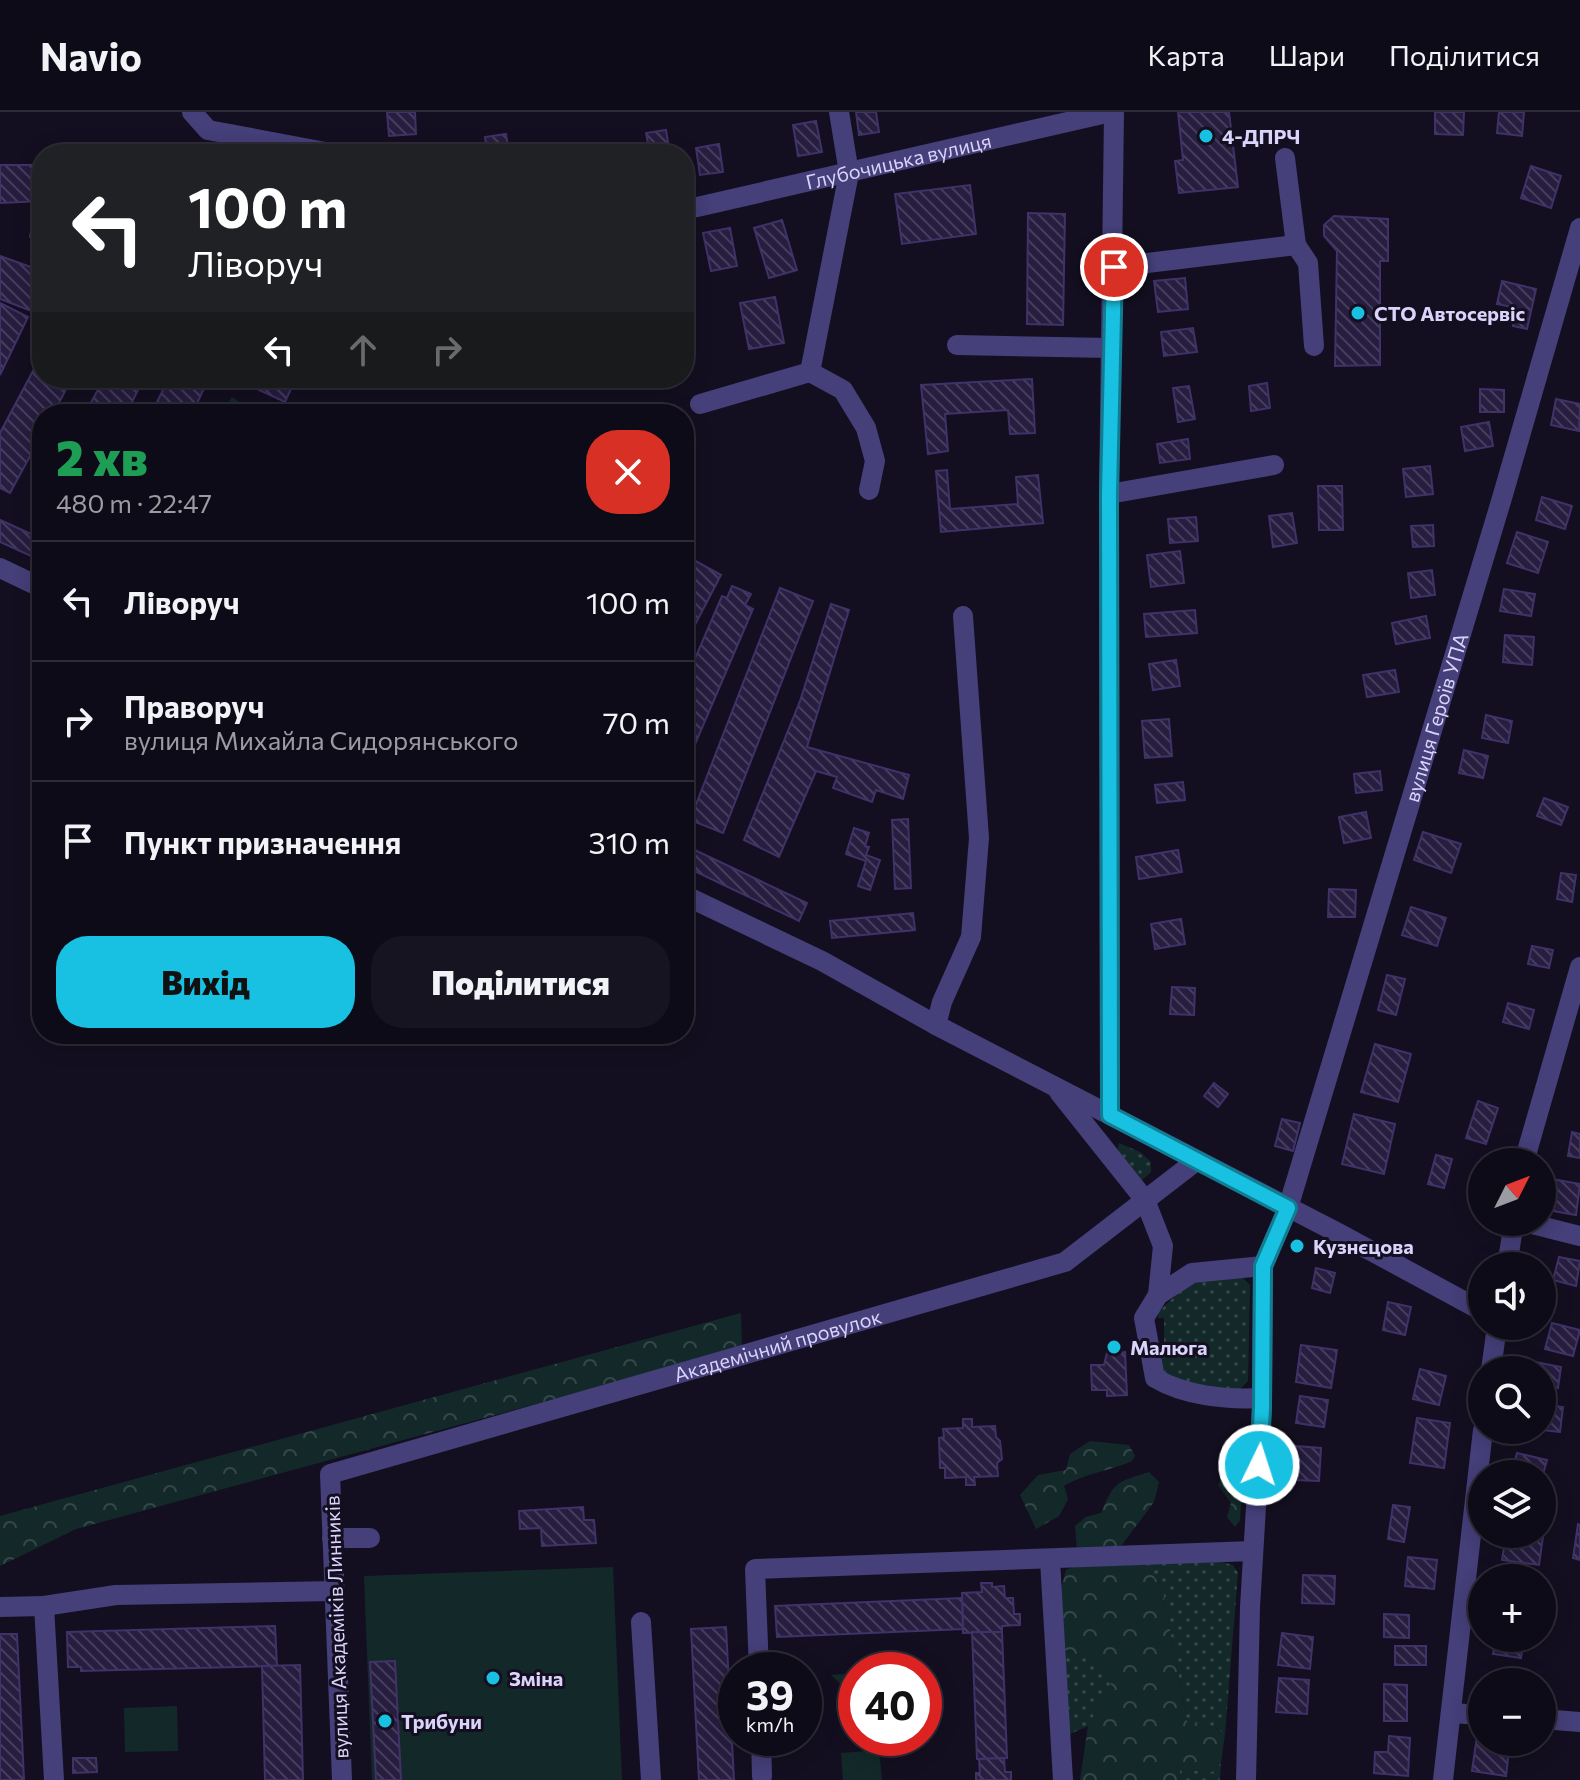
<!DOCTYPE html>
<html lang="uk">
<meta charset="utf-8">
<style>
:root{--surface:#0e0b18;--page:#171421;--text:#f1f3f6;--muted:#9b9ba2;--line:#2e2b37;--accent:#18c1e1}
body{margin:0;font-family:Commissioner,sans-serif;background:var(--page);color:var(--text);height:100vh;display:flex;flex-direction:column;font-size:30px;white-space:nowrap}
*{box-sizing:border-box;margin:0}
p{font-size:26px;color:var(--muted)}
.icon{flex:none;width:44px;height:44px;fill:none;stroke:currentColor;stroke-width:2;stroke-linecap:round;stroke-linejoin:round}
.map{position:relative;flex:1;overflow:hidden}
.details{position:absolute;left:32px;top:292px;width:662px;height:640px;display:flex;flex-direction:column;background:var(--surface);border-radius:32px;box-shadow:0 4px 20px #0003,0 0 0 2px var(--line)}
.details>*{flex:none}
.hud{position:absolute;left:32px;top:32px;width:662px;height:244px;border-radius:32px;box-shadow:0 4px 20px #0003,0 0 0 2px var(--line);background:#202124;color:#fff;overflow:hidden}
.needle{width:52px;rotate:48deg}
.fabs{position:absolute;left:1468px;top:1036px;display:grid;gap:16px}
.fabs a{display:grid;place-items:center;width:88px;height:88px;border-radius:50%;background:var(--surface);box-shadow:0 4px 20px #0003,0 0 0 2px var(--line);font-size:40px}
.speed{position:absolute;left:718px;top:1540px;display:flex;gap:16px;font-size:40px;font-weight:700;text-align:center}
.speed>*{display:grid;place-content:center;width:104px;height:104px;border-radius:50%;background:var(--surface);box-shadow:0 4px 20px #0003,0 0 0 2px var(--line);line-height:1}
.speed small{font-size:20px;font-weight:400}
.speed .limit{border:12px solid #d22;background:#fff;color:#111}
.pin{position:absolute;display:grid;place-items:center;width:68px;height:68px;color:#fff;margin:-34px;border:4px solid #fff;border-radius:50%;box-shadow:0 2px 8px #0007}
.me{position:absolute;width:88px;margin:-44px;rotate:4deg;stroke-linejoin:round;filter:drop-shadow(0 0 6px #0008)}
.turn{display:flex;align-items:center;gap:28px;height:168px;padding:0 24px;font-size:36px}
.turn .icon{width:104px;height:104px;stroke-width:2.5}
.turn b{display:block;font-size:56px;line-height:68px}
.lanes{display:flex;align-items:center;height:76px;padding:0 24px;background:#0003;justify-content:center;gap:40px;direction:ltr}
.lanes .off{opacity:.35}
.round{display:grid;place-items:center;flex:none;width:84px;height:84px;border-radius:32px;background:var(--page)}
.overview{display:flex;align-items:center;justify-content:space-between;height:136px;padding:0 24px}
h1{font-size:48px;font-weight:800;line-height:60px;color:#1e9e55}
.cta{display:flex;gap:16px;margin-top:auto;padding:16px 24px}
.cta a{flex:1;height:92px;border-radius:32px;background:var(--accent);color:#111;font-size:32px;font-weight:800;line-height:92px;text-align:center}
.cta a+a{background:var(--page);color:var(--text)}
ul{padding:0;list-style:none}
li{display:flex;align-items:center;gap:24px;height:120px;padding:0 24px;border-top:2px solid var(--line)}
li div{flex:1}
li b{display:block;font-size:30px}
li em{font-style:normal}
header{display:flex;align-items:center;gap:48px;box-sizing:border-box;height:112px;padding:0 40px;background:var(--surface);border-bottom:2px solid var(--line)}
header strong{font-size:38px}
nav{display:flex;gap:44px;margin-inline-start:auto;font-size:28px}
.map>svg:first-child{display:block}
.grass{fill:url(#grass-dots)}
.forest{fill:url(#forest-crowns)}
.park{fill:#132929}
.building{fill:url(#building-back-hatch);stroke:#403268;stroke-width:2}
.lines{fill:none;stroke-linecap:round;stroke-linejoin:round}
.minor{stroke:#453f7a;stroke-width:20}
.route-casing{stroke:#107d92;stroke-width:20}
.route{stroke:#18c1e1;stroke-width:14}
.poi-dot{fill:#18c1e1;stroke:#130f20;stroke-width:3}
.labels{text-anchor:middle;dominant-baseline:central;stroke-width:6;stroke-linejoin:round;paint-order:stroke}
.poi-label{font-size:20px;font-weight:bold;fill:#dad3fa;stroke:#130f20;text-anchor:start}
.street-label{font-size:20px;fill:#dad3fa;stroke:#130f20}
</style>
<header>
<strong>Navio</strong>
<nav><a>Карта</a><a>Шари</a><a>Поділитися</a></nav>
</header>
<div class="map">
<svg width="1580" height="1668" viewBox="0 0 1580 1668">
<defs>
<pattern id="grass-dots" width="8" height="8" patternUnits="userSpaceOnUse" patternTransform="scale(2)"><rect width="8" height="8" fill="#132929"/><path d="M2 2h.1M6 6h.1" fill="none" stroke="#354749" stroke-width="1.8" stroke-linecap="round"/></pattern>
<pattern id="forest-crowns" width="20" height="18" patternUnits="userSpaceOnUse" patternTransform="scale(2)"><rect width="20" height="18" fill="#132929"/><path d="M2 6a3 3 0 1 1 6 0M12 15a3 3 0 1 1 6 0" fill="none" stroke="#354749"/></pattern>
<pattern id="building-back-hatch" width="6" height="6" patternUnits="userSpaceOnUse" patternTransform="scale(2)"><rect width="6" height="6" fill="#261d3f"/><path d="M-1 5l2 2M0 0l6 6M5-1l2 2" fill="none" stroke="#453d5c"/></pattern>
</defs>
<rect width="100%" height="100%" fill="#130f20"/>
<g class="grass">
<path d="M1119 1031 1140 1040 1151 1050V1060L1142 1068 1133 1065 1117 1041Z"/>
<path d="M1209 1165H1242L1250 1173 1248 1269 1239 1278 1168 1283 1159 1234 1164 1233V1206H1158V1200L1187 1173Z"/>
<path d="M1221 1450 1233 1453 1238 1461 1225 1622 1214 1615 1187 1610 1162 1475 1144 1451Z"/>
<path d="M1065 1538 1088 1546 1111 1572 1088 1614 1068 1623Z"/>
<path d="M1221 1651 1220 1668H1179L1180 1657 1212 1660Z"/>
</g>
<g class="forest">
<path d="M232 285 251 298 252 302H225L224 297Z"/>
<path d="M741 1201 742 1236 76 1417 0 1454V1404Z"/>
<path d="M1090 1329 1129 1333 1135 1344 1132 1349C1109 1359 1086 1361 1064 1374L1068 1387 1059 1404 1036 1417 1020 1383 1038 1363 1066 1358 1070 1342Z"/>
<path d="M1245 1331 1240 1408 1235 1415 1227 1405 1231 1391 1218 1373 1235 1340Z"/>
<path d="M1149 1360 1159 1370 1154 1390 1121 1434 1077 1435 1075 1414 1086 1405 1101 1401C1115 1368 1116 1371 1149 1360Z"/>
<path d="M1144 1451 1162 1475 1187 1610 1214 1615 1225 1622 1221 1651 1212 1660 1180 1657 1179 1668H1080L1088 1614 1111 1572 1088 1546 1065 1538 1059 1484 1066 1458 1075 1454Z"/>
</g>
<g class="park">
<path d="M613 1455 622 1668H372L364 1464Z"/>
<path d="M856 1561V1587L831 1563Z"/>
<path d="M177 1594 178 1639 125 1640 124 1596Z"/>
<path d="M879 1638 882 1668H843L841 1641Z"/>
</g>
<g class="building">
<path d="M387 0H415L416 22 389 24Z"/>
<path d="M856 0H876L879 20 859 23Z"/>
<path d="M1178 0H1229L1238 75 1179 81 1175 49 1183 48Z"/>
<path d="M1435 0H1464L1463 23 1435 22Z"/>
<path d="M1499 0H1524L1522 24 1497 21Z"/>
<path d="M816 9 822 40 798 44 793 13Z"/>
<path d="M666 18 670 42H650L646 21Z"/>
<path d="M506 22 509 42H487L485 25Z"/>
<path d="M719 32 723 60 700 63 696 36Z"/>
<path d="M549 34 550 42H527L526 37Z"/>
<path d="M0 53H42V89L0 91Z"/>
<path d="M1531 54 1561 64 1551 96 1521 86Z"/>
<path d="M970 73 976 122 902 132 895 82Z"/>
<path d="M1028 101 1065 102 1063 213 1027 212Z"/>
<path d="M1334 104 1388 107V149H1380V253L1335 254 1337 139 1324 124V113Z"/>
<path d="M33 105 42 106V128L30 125Z"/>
<path d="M782 108 797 158 769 166 754 116Z"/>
<path d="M730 116 737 154 711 159 703 121Z"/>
<path d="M0 144 42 159V203L0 187Z"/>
<path d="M1185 166 1188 197 1158 200 1154 169Z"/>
<path d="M1502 169 1536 177 1527 217 1513 214 1517 196 1497 192Z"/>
<path d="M775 185 784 231 749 237 740 191Z"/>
<path d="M0 191 28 205 0 263Z"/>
<path d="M1193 216 1197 240 1164 244 1161 220Z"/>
<path d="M42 242V266H72L53 302H42V322L10 381 0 376V321Z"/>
<path d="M104 266H144L126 302H85Z"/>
<path d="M169 266H194L206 272 192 302H151Z"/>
<path d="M249 266H296L285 290 246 272Z"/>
<path d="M1032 267 1035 321 1010 322 1008 298 945 302 948 339 928 342 921 273Z"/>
<path d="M1267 271 1270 296 1251 299 1249 274Z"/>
<path d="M1189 274 1195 307 1178 310 1173 276Z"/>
<path d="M1480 277 1504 278V300H1480Z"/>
<path d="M1556 287 1580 292 1579 319 1551 313Z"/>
<path d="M1489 310 1493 334 1465 339 1461 315Z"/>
<path d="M1188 327 1190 347 1160 351 1157 332Z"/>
<path d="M1430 354 1433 382 1406 385 1403 357Z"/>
<path d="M947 358 950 397 1018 392 1016 365 1038 363 1043 411 941 420 936 359Z"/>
<path d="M1318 374H1342L1343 418H1319Z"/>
<path d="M1542 385 1572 394 1565 417 1536 408Z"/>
<path d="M1292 401 1297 431 1273 435 1269 404Z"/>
<path d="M1196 405 1198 429 1170 431 1168 407Z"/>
<path d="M0 408 42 427V449L0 430Z"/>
<path d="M1433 413 1434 434 1413 435 1411 414Z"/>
<path d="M1517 420 1548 430 1538 461 1507 451Z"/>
<path d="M1180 439 1184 471 1151 475 1147 443Z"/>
<path d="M690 446 721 463 684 534V458Z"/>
<path d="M1432 458 1435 483 1411 486 1408 461Z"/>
<path d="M732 474 751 482 745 493 753 497 684 658V572L722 484 727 486Z"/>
<path d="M780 476 813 489 723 721 690 708Z"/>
<path d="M1504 477 1535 482 1531 504 1500 499Z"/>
<path d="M831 492 849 498 807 635 909 663 903 687 876 678 872 690 833 676 837 665 816 659 779 745 744 728 800 589Z"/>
<path d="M1195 498 1197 521 1146 525 1144 502Z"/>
<path d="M1426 504 1430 526 1396 532 1392 511Z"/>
<path d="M1505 523 1534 525 1532 553 1503 550Z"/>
<path d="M1176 548 1180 574 1153 578 1149 552Z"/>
<path d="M1395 558 1399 580 1367 585 1363 563Z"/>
<path d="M1486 603 1512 609 1508 631 1482 626Z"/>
<path d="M1169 607 1172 644 1145 646 1142 609Z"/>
<path d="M1464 638 1488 644 1483 666 1459 661Z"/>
<path d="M1380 659 1382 678 1356 681 1354 662Z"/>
<path d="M1183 670 1185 688 1157 691 1155 673Z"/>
<path d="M1544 686 1568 695 1561 713 1537 704Z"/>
<path d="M1366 700 1371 726 1344 731 1339 705Z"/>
<path d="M908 707 911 776 895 777 892 708Z"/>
<path d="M854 716 869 721 865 734 869 735 866 743 880 748 870 778 858 774 866 749 846 742Z"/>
<path d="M1423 720 1461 732 1451 761 1414 748Z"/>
<path d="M684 733 807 791 799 809 684 754Z"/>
<path d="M1178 738 1182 760 1139 767 1136 745Z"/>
<path d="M1561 761 1576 763 1572 790 1557 787Z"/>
<path d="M1329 777 1356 778 1355 805H1328Z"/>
<path d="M1411 795 1446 806 1437 834 1402 823Z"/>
<path d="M913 801 915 818 832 826 830 809Z"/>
<path d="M1181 807 1185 832 1155 837 1151 812Z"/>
<path d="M1532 834 1553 838 1549 856 1528 852Z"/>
<path d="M1387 863 1405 867 1396 903 1378 898Z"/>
<path d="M1172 875 1195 876 1194 903 1170 902Z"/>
<path d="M1508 891 1534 898 1529 917 1503 910Z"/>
<path d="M1375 932 1411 942 1398 990 1361 980Z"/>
<path d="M1214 971 1228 982 1218 995 1204 984Z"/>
<path d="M1478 989 1498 996 1486 1032 1466 1026Z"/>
<path d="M1354 1002 1395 1012 1384 1062 1342 1052Z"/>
<path d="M1282 1007 1300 1011 1293 1039 1275 1034Z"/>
<path d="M1572 1020 1580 1022V1046L1568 1044Z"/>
<path d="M1436 1043 1452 1047 1444 1076 1428 1072Z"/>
<path d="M1552 1067 1580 1072 1576 1103 1547 1098Z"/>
<path d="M1559 1145 1580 1149 1576 1174 1553 1168Z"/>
<path d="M1316 1156 1335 1161 1330 1181 1312 1176Z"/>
<path d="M1388 1190 1411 1195 1405 1223 1383 1218Z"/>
<path d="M1552 1211 1580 1218 1573 1244 1545 1237Z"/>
<path d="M1301 1233 1337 1238 1331 1276 1296 1270Z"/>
<path d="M1125 1240 1127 1283 1107 1284V1278H1092L1091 1253H1104L1107 1241Z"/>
<path d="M1530 1249 1561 1255 1558 1276 1542 1272V1258H1528Z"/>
<path d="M1420 1257 1446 1264 1439 1293 1413 1287Z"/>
<path d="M1300 1284 1328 1288 1324 1315 1296 1311Z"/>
<path d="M1542 1292 1563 1295 1560 1320 1542 1318Z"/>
<path d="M1417 1306 1450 1311 1444 1356 1410 1351Z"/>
<path d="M963 1307H972V1315L995 1314 996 1325 1000 1329 1002 1347 997 1351 998 1364 974 1365 975 1373H966V1365L945 1366V1356H940L939 1326 944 1325 943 1317 963 1316Z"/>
<path d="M1296 1334 1321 1336 1319 1369 1295 1368Z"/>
<path d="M1517 1341 1547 1348 1542 1366V1362L1512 1359Z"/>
<path d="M1393 1393 1410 1395 1404 1430 1388 1427Z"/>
<path d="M583 1395 584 1408H594L596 1431 542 1434 541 1416 520 1417 519 1399Z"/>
<path d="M1578 1412 1580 1413V1448L1573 1446Z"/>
<path d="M1506 1422 1543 1425 1539 1453 1502 1448Z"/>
<path d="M1408 1445 1437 1448 1434 1477 1405 1474Z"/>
<path d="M1303 1463 1335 1464 1334 1492 1302 1491Z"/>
<path d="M981 1471H992V1475L1004 1474 1005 1486H1013L1014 1502H1020V1513L1002 1514V1520L963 1521 962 1481 982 1480Z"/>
<path d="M962 1486 963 1517 777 1525 775 1494Z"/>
<path d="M1384 1502 1409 1503V1526L1384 1525Z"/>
<path d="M275 1514 277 1554 81 1559V1555H68L67 1520Z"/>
<path d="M726 1515 734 1668H699L691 1517Z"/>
<path d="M972 1520H1002L1007 1646 977 1647Z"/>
<path d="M1282 1521 1313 1525 1310 1557 1278 1553Z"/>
<path d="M0 1522H17L24 1668H0Z"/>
<path d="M1496 1526H1524L1521 1546 1493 1542Z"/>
<rect x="1395" y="1534" width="31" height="19"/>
<path d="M395 1549 401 1668H376L370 1550Z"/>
<path d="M300 1553 303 1668H265L262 1554Z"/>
<path d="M1495 1561 1516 1563 1515 1570H1494Z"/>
<path d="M1279 1566 1309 1568 1307 1602 1276 1600Z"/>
<path d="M1384 1572 1407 1573V1609H1384Z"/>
<path d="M1389 1624 1410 1626 1408 1664 1374 1661 1375 1640H1388Z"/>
<path d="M1477 1624 1482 1625V1630H1510L1506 1664 1472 1659Z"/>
<path d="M73 1646H96L97 1660 73 1661Z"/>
<path d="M1004 1646 1005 1660H1011V1668H976V1661H980L979 1647Z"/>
</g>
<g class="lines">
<g class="minor">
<path d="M192 0 208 18 336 42"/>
<path d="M839 0 849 61 810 260 843 278 866 316 875 349 869 378"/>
<path id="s1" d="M684 98 1111 0"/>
<path d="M1296 133 1308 151 1314 234"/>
<path d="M1114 155 1296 133 1285 46"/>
<path d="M957 233 1111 236"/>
<path d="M700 292 810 260"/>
<path d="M1109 382 1274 353"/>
<path d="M0 456 42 476"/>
<path d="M684 783 822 849 936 913 1340 1122 1482 1199"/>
<path d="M936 913 942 890 971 825 979 726 963 504"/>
<path d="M1059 980 1145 1088 1163 1134 1158 1183"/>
<path d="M1110 1003 1109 382 1114 0"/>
<path d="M1524 1050 1580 855"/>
<path d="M1524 1110 1580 1124"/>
<path d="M1507 1154 1514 1110"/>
<path d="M1491 1258 1497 1214"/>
<path d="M1262 1286C1227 1288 1185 1284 1155 1266L1144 1206 1158 1183 1192 1161 1263 1154"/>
<path d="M332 1426H370"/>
<path d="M1050 1448 1063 1668"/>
<path d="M0 1495 44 1494"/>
<path d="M641 1510 651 1668"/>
<path d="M759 1558 755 1457 1253 1439"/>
<path d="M1451 1601 1482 1603"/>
<path d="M1542 1607 1580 1610"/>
<path d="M761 1626 762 1664"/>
<path d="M54 1668 44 1494 116 1483 334 1479"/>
<path id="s2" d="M342 1668 330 1362 1065 1150 1196 1049"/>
<path id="s3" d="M1246 1668 1250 1495 1262 1295 1263 1154 1288 1096 1502 386 1580 116"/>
<path d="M1443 1668 1483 1318"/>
</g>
</g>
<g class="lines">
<g class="route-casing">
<path id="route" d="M1114 155 1109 382 1110 1003 1288 1096 1263 1154 1262 1295 1259 1353"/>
</g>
<use href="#route" class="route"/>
</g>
<g class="poi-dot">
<circle cx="1206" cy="24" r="8"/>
<circle cx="1358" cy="201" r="8"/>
<circle cx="1297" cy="1134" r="8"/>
<circle cx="1114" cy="1235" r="8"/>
<circle cx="493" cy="1566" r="8"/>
<circle cx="385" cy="1609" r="8"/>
</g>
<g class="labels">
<g class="poi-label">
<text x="1222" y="24">4-ДПРЧ</text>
<text x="1374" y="201">СТО Автосервіс</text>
<text x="1313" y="1134">Кузнєцова</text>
<text x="1130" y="1235">Малюга</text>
<text x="509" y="1566">Зміна</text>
<text x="401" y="1609">Трибуни</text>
</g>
<g class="street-label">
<text stroke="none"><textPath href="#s1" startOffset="220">Глубочицька вулиця</textPath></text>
<text stroke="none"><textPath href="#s3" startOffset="1090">вулиця Героїв УПА</textPath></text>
<text stroke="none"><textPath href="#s2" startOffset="772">Академічний провулок</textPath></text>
<text transform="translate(336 1515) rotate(-92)">вулиця Академіків Линників</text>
</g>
</g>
</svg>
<div class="fabs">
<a><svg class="needle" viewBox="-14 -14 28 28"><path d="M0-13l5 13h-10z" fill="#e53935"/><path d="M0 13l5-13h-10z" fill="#9b9ba2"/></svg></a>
<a><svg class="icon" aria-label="sound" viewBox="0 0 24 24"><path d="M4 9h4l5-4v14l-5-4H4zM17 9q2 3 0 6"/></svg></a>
<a><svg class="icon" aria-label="search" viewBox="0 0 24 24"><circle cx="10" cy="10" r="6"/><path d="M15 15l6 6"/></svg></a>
<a><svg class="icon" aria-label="layers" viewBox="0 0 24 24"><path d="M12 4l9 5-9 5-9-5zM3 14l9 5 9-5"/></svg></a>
<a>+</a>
<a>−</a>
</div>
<div class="speed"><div>39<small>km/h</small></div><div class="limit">40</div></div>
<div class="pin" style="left:1114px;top:155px;background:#d93025"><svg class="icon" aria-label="arrive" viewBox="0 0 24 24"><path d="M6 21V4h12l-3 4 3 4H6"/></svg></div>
<svg class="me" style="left:1259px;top:1353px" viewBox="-20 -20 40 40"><circle r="17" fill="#18c1e1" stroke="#fff" stroke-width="3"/><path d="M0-11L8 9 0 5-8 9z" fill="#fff"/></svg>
<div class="hud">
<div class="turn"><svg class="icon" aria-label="left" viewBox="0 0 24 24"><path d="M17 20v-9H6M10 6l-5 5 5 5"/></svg><div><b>100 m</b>Ліворуч</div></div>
<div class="lanes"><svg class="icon" aria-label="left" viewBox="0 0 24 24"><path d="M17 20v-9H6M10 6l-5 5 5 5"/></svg><svg class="icon off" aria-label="ahead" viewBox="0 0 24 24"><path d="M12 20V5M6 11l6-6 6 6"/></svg><svg class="icon off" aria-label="right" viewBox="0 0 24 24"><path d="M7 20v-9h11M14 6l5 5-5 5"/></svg></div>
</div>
<section class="details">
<div class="overview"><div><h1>2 хв</h1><p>480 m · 22:47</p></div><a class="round" style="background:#d93025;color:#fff"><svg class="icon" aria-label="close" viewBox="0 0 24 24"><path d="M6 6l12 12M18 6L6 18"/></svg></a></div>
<ul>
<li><svg class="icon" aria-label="left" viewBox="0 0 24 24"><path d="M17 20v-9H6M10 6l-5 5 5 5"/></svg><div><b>Ліворуч</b></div><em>100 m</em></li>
<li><svg class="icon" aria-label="right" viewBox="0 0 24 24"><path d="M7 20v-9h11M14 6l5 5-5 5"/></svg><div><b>Праворуч</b><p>вулиця Михайла Сидорянського</p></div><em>70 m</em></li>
<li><svg class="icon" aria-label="arrive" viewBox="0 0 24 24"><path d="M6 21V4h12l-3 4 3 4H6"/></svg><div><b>Пункт призначення</b></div><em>310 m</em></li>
</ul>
<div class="cta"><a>Вихід</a><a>Поділитися</a></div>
</section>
</div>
